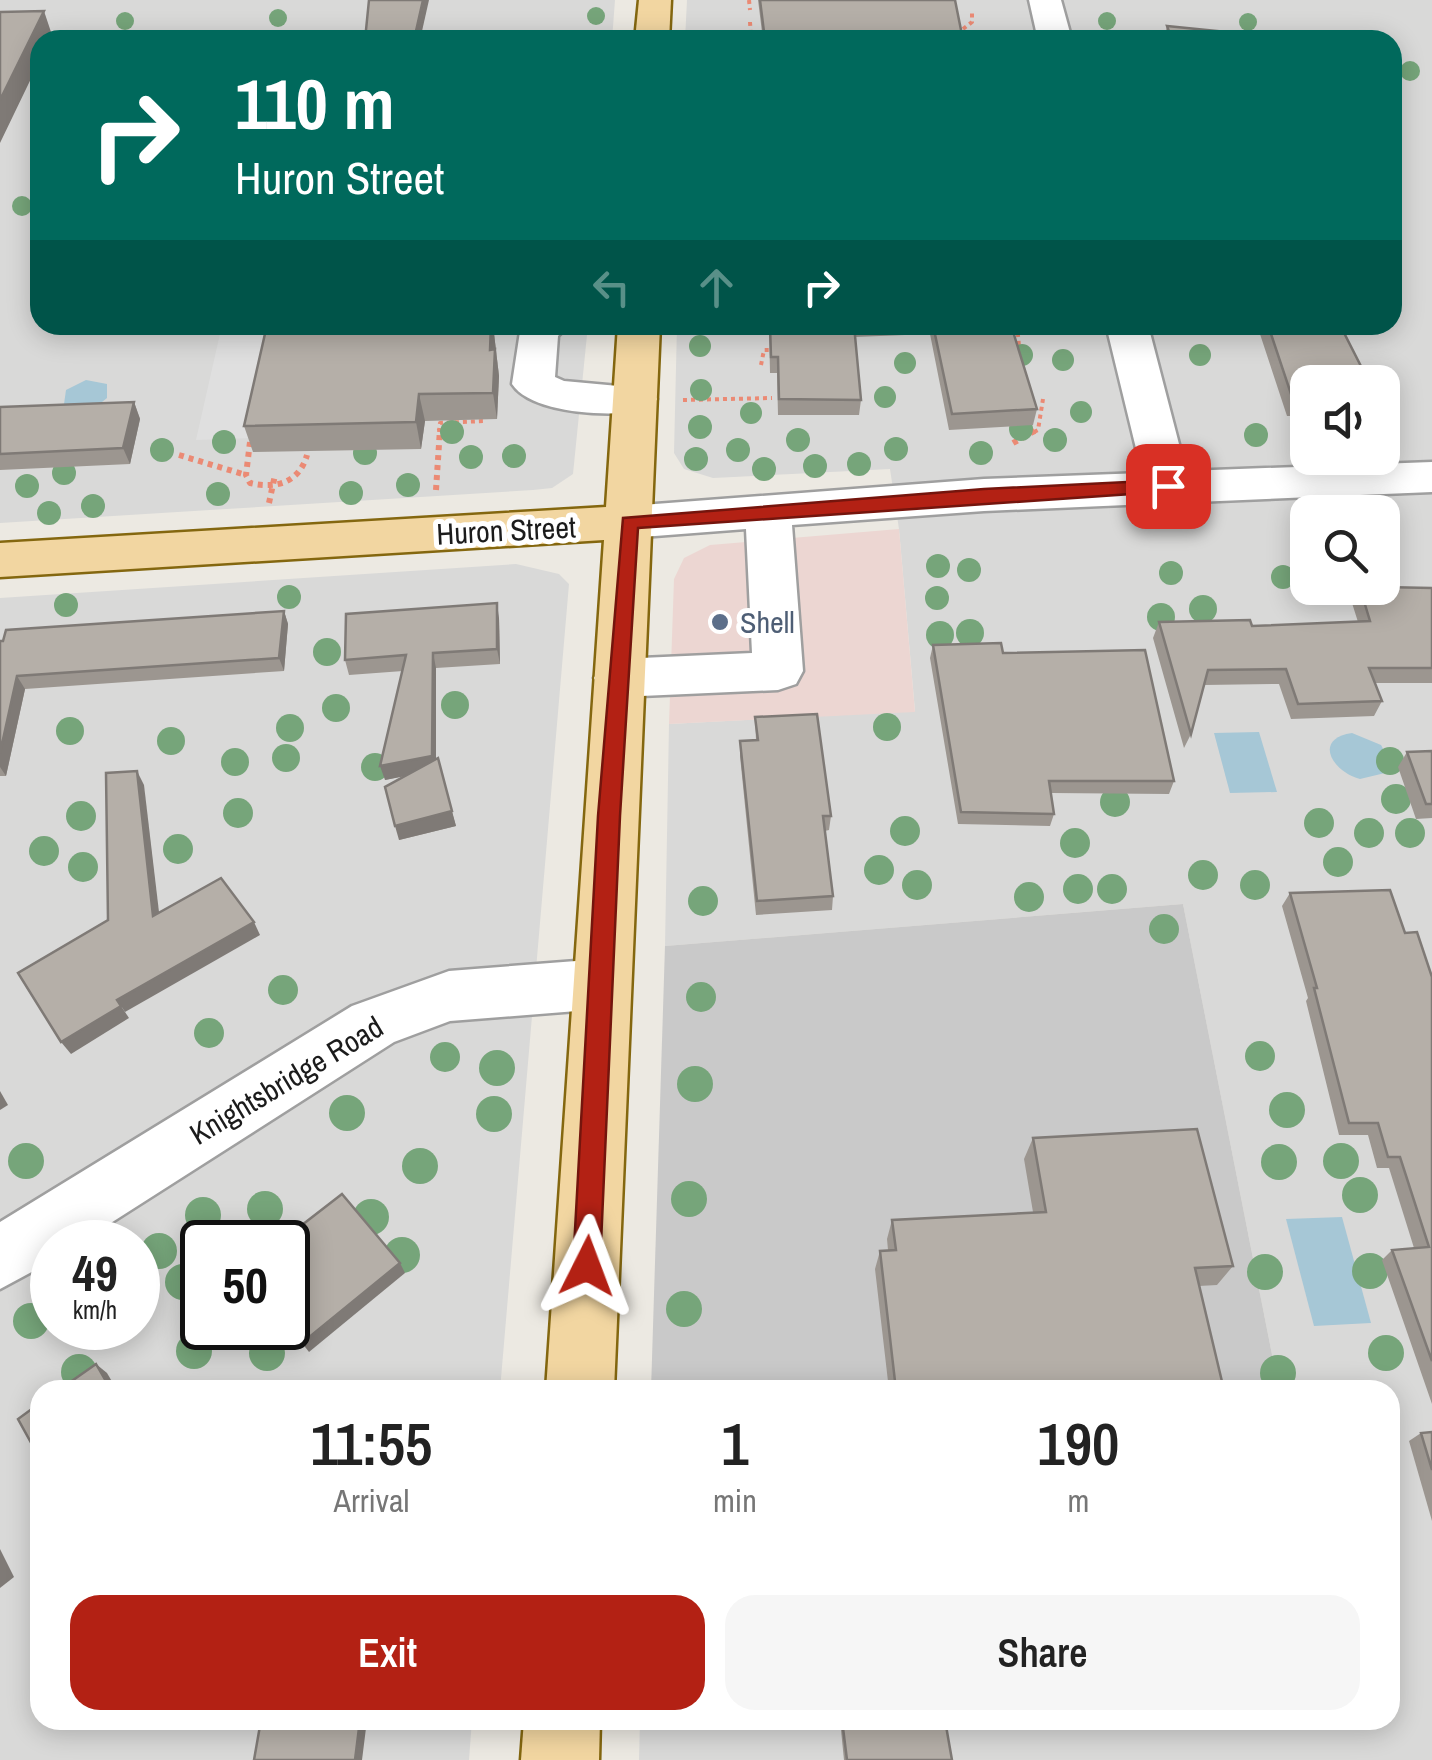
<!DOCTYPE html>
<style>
:root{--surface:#fff;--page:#f6f6f6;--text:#222;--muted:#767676;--accent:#b32114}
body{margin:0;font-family:"Archivo Narrow",sans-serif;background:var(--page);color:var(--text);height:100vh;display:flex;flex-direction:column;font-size:38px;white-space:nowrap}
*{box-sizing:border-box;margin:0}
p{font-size:32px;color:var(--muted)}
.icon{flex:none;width:55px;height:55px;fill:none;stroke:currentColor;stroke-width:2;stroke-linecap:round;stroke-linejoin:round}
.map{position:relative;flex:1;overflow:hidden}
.details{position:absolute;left:30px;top:1380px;width:1370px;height:350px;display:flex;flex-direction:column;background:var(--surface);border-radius:30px;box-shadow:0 5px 25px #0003}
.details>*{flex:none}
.banner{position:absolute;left:30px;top:30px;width:1372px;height:305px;border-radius:30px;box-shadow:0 5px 25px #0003;background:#00695c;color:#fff;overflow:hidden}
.tools{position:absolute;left:1290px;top:365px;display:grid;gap:20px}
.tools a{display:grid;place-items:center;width:110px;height:110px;border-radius:20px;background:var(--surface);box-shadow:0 5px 25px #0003;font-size:50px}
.speed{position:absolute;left:30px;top:1220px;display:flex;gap:20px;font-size:50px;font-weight:700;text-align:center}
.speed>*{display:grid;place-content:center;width:130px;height:130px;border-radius:50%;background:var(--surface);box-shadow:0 5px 25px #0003;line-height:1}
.speed small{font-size:25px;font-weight:400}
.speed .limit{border:5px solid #111;border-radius:15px;background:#fff;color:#111}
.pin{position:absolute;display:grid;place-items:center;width:85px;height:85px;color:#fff;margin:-42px;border-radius:20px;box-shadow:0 5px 15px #0006}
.me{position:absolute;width:110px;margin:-55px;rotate:3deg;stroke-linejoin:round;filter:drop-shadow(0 0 8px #0008)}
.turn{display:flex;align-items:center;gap:35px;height:210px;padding:0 40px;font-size:45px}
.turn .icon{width:130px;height:130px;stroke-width:2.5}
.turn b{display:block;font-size:70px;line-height:85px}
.lanes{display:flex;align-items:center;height:95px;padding:0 40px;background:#0003;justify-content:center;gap:50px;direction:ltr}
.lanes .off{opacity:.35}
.eta{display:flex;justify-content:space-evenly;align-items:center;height:170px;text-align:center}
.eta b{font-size:60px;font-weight:600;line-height:70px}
.cta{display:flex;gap:20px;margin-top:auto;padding:20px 40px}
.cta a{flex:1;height:115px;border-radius:30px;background:var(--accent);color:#fff;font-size:40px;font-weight:600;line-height:115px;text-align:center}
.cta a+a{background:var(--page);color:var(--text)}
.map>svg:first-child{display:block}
.residential{fill:#d9d9d8;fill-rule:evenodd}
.commercial{fill:#ecd6d2}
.religious{fill:#c9c9c9}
.parking{fill:#dfdfdf}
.water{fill:#a6c7d6}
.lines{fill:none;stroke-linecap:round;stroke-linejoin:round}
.minor-casing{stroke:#9f9f9f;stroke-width:5}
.major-casing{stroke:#84670f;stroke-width:5}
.path-far1{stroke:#eb8a74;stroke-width:4;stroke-dasharray:4 4;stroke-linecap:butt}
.path{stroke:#eb8a74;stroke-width:6;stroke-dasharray:5 5;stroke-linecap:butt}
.minor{fill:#fff;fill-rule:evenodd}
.major{fill:#f2d6a1;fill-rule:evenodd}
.tree{fill:#76a57a}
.wall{fill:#9c9690}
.shaded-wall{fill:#7f7a76}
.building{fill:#b5afa8;stroke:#7f7a76;stroke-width:2.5}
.route{fill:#b32114;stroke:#74150d;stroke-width:2.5}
.service-dot{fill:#5c6f8a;stroke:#fff;stroke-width:4}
.labels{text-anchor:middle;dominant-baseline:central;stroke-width:10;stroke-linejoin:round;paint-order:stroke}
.street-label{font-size:30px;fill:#1b1b1b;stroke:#fff}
.service-label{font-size:30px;fill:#4e5e75;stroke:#fff;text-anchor:start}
</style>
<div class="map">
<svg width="1432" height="1760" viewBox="0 0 1432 1760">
<rect width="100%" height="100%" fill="#ece9e2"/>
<g class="residential">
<path d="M0 0H615L612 40H40V325H588L573 474 552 488 533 490 0 523Z"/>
<path d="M687 0H1432V1760H639L640 1720H1390V1390H1279L1183 904 665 946 669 724 915 711 899 529 890 469 713 478 684 469 674 453 677 325H1392V40H685ZM1308 382H1382V458H1308ZM1308 512H1382V588H1308Z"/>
<path d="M516 564 559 574 569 584 500 1390H40V1720H472L469 1760H0V598ZM52 1242H138V1328H52ZM202 1242H288V1328H202Z"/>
</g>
<path class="commercial" d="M899 529 915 712 669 724 674 579 684 558 710 545Z"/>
<path class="religious" d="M1183 904 1279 1390H651L665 946Z"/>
<path class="parking" d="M222 325H360L252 438 196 440Z"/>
<g class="water">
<path d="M86 380 107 384V398L97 406 64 404 66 390Z"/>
<path d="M1259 732 1277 792 1230 793 1214 733Z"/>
<path d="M1352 733 1381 745 1389 760 1385 773 1360 779C1333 772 1312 739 1352 733Z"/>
<path d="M1342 1217 1371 1323 1314 1326 1286 1219Z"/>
</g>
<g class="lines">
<g class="minor-casing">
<g id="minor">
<path d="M1029 0H1061L1072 40H1038Z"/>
<path d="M521 325H569L558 336 555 377 564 381 651 389 657 399 651 409C618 418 532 415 512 384Z"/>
<path d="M1106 325H1148L1186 471 1432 462V492L984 511 792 525 803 671 796 684 778 690 619 697 601 691 594 678 601 665 619 659 752 653 746 529 629 538 613 533 606 522 613 511 629 506 984 479 1142 473Z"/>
<path d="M602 959 622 966 631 984 622 1002 602 1009 450 1021 394 1042 81 1242H52V1261L0 1289V1222L352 1006 449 971Z"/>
</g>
</g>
<g class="major-casing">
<g id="major">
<path d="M639 0H671L669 40H635Z"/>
<path d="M618 325H660L614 1390H546L604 540 0 577V543L606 507Z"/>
<path d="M524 1720H600L599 1760H521Z"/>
</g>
</g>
<g class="path-far1">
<path d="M749 0 750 10"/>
<path d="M750 22 751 38"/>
<path d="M963 29 972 22V13"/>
<path d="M1017 325 1019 346"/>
<path d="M761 365 764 350H771"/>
<path d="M683 400 772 398"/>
<path d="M439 432 440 423 484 421"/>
<path d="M1034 432 1038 430 1043 399"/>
</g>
<g class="path">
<path d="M250 442 246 475 250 483C276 489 299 483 307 455"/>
<path d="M1013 443 1038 429"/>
<path d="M179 455 246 475"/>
<path d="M436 490 440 429"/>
<path d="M269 503 275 475"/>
</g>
<use href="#minor" class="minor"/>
<use href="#major" class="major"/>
</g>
<g class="tree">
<circle cx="596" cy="16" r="9"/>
<circle cx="278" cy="18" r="9"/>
<circle cx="125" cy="21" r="9"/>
<circle cx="1107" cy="21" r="9"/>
<circle cx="1248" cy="22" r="9"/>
<circle cx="1410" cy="71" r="10"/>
<circle cx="22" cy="206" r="10"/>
<circle cx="700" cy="346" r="11"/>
<circle cx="1022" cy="355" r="11"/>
<circle cx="1200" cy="355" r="11"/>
<circle cx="1063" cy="360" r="11"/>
<circle cx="905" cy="363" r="11"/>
<circle cx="701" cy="390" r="11"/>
<circle cx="885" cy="397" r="11"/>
<circle cx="1081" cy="412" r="11"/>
<circle cx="751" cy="413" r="11"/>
<circle cx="700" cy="427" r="12"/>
<circle cx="1021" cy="429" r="12"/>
<circle cx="452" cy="432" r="12"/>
<circle cx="1256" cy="435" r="12"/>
<circle cx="798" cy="440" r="12"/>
<circle cx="1055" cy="440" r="12"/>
<circle cx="224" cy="442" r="12"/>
<circle cx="896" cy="449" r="12"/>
<circle cx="162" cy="450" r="12"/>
<circle cx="738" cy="450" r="12"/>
<circle cx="365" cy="453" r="12"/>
<circle cx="981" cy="453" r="12"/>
<circle cx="514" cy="456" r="12"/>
<circle cx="471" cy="457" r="12"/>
<circle cx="696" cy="459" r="12"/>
<circle cx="859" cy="464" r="12"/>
<circle cx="815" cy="466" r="12"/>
<circle cx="764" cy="469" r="12"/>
<circle cx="64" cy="473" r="12"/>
<circle cx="408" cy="485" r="12"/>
<circle cx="27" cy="486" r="12"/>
<circle cx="351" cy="493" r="12"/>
<circle cx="218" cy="494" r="12"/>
<circle cx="93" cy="506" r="12"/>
<circle cx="49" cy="513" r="12"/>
<circle cx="938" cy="566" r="12"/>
<circle cx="969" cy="570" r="12"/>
<circle cx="1171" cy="573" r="12"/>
<circle cx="1283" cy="577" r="12"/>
<circle cx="289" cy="597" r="12"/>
<circle cx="937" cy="598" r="12"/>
<circle cx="66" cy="605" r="12"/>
<circle cx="1203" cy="609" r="14"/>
<circle cx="1161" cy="617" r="14"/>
<circle cx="970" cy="633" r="14"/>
<circle cx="940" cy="635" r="14"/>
<circle cx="327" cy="652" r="14"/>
<circle cx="455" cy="705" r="14"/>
<circle cx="336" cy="708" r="14"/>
<circle cx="887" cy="727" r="14"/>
<circle cx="290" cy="728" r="14"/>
<circle cx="70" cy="731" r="14"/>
<circle cx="171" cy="741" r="14"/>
<circle cx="286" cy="758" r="14"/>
<circle cx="1390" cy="761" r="14"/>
<circle cx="235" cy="762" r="14"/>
<circle cx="375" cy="767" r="14"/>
<circle cx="1396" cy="799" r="15"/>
<circle cx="1115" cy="802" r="15"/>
<circle cx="238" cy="813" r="15"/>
<circle cx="81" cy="816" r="15"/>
<circle cx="1319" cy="823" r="15"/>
<circle cx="905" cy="831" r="15"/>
<circle cx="1369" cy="833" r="15"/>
<circle cx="1410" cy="833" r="15"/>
<circle cx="1075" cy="843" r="15"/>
<circle cx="178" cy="849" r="15"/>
<circle cx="44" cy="851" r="15"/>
<circle cx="1338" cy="862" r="15"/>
<circle cx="83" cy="867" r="15"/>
<circle cx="879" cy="870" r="15"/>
<circle cx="1203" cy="875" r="15"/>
<circle cx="917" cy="885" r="15"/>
<circle cx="1255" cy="885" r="15"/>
<circle cx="1078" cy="889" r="15"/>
<circle cx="1112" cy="889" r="15"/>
<circle cx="1029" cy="897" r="15"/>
<circle cx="703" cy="901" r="15"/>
<circle cx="1164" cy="929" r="15"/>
<circle cx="283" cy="990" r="15"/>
<circle cx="701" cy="997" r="15"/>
<circle cx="209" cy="1033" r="15"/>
<circle cx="1260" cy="1056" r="15"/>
<circle cx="445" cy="1057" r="15"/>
<circle cx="497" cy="1068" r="18"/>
<circle cx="695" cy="1084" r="18"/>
<circle cx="1287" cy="1110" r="18"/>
<circle cx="347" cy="1113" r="18"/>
<circle cx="494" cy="1114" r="18"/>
<circle cx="26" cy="1161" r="18"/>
<circle cx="1341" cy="1161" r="18"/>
<circle cx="1279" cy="1162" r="18"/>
<circle cx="420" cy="1166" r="18"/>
<circle cx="1360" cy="1195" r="18"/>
<circle cx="689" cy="1199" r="18"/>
<circle cx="265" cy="1209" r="18"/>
<circle cx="203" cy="1215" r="18"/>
<circle cx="371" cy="1217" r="18"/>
<circle cx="159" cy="1251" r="18"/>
<circle cx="402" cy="1255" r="18"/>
<circle cx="1370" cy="1271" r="18"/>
<circle cx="1265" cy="1272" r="18"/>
<circle cx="183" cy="1282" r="18"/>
<circle cx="684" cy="1309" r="18"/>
<circle cx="31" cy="1321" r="18"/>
<circle cx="194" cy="1351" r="18"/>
<circle cx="267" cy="1353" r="18"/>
<circle cx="1386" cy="1353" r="18"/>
<circle cx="79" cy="1372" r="18"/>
<circle cx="1278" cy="1373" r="18"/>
</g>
<g class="wall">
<path d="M758 0H955L963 40H763Z"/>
<path d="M1167 26 1172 40H1164Z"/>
<path d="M493 325 499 376 497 419 425 421 421 449 253 452 244 426Z"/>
<path d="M769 325H1011L1037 409 1033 425 949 430 930 334 855 337 861 400 859 415H778L777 373H770Z"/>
<path d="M1257 325H1350L1346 336 1308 382V416H1287Z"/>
<path d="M134 402 140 419 130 464 0 470V407Z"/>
<path d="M1359 588H1432V683H1375L1382 701 1374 716 1291 719 1279 684 1204 685 1191 734 1184 748 1153 638 1159 622 1252 626 1358 622 1352 603Z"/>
<path d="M284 611 288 624 284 671 25 689 6 776H0V641Z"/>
<path d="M499 618 500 664 436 668V759L456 826 399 840 404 776 385 780 403 671 349 675 345 660Z"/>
<path d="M933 645 1003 653 1174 781 1169 794 1051 793 1054 814 1050 826 958 824 930 658Z"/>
<path d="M755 717 831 816 829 830 825 831 833 896 832 910 756 915 740 756V741L756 740Z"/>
<path d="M1432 751V818L1416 819 1398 767 1407 752Z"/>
<path d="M1290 893 1405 933 1432 977V1404L1382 1260 1392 1250 1414 1248 1389 1168H1377L1368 1135H1339L1306 1001 1308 998 1282 906Z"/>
<path d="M1033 1138 1233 1266 1217 1285 1199 1286 1224 1390H889L875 1269 880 1251 888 1250 887 1239 892 1220 1033 1212 1024 1159Z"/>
<path d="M1432 1432V1521L1409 1441 1421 1433Z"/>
<path d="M840 1720H945L952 1760H844Z"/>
</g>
<g class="shaded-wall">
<path d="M423 0H429L420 40H414Z"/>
<path d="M44 11 52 35 50 40H40V60L0 143V100Z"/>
<path d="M491 325H493L499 376 497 419 493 393 490 350Z"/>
<path d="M419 394 425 421 421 449 416 422Z"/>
<path d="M134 402 140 419 130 464 123 448Z"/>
<path d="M497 603 499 618 500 664 497 649Z"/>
<path d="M284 611 288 624 284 671 279 658Z"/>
<path d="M433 653 436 668V770L385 780 380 766Z"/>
<path d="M17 676 25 689 6 776 0 767V753Z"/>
<path d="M137 771 144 785 161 929 153 916Z"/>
<path d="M452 811 456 826 399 840 395 826Z"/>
<path d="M254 922 260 935 125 1012 117 1000Z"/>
<path d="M121 1006 129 1018 71 1054 61 1042Z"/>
<path d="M0 1091 8 1105 0 1110Z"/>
<path d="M400 1263 405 1273 309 1352 302 1343Z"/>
<path d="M96 1364 107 1373 117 1390H111Z"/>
<path d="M0 1549 14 1577 0 1588Z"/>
<path d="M360 1720H367L362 1760H355Z"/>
</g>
<g class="building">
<path d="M369 0H423L414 40H365Z"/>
<path d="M760 0H955L963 40H765Z"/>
<path d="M44 11 0 100V12Z"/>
<path d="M1167 26 1236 33 1239 40H1172Z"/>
<path d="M492 37V40H421Z"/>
<path d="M267 325H491L490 350 495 349 493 393 419 394 416 422 244 426Z"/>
<path d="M770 325H854L861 400 779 399 778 357H771Z"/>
<path d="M933 325H1011L1037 409 952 414Z"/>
<path d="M1268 325H1340L1369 382H1308V400H1293Z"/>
<path d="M134 402 123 448 0 454V407Z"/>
<path d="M1382 587 1432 588V668H1369L1382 701 1298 704 1286 669 1208 670 1191 734 1159 622 1250 620 1252 626 1370 621 1360 588Z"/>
<path d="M497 603V649L433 653 432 756 380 766 406 655 345 660 346 614Z"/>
<path d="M284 611 279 658 17 676 0 753V641H3L6 630Z"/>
<path d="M1001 643 1003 653 1145 650 1174 781H1049L1054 814 961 812 933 645Z"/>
<path d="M817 714 831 816H823L833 896 757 901 740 741 758 740 755 717Z"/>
<path d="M1432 751V804H1426L1407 752Z"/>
<path d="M438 758 452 811 395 826 385 787Z"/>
<path d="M137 771 153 916 221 878 254 922 117 1000 121 1006 61 1042 18 973 108 920 106 773Z"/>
<path d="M1390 890 1405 933 1417 932 1432 977V1361L1392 1250 1429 1247 1400 1157H1388L1378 1123H1349L1314 988H1317L1290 893Z"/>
<path d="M1197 1129 1233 1266 1195 1268 1224 1390H896L880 1251 896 1250 892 1220 1046 1212 1033 1138Z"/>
<path d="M342 1194 400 1263 302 1343 288 1324V1242H280Z"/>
<path d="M96 1364 111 1390H59Z"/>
<path d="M283 1388 397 1390H283Z"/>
<path d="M40 1403V1459L18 1419Z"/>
<path d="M1432 1432V1470L1421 1433Z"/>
<path d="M261 1720H360L355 1760H254Z"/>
<path d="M842 1720H945L952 1760H847Z"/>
</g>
<path class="route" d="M1168 480 1174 482V491L638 528 620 816 600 1266 596 1275 587 1279 577 1275 573 1266 598 816 623 518 984 489Z"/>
<circle class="service-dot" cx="720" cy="622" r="10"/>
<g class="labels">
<g class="street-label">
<text transform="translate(506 530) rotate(-3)">Huron Street</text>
<text transform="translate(286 1080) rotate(-31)">Knightsbridge Road</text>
</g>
<g class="service-label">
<text x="740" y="622">Shell</text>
</g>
</g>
</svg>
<div class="tools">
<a><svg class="icon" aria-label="sound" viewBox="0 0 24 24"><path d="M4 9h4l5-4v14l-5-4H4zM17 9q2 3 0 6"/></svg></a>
<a><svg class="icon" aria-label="search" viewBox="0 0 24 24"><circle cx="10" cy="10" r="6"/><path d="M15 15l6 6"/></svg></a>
</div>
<div class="speed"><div>49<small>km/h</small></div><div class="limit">50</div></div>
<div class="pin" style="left:1168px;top:486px;background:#d93025"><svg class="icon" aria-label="arrive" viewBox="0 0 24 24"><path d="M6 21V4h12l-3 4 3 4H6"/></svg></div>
<svg class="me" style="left:587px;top:1266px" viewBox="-20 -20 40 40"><path d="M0-17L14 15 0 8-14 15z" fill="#b32114" stroke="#fff" stroke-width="4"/></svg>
<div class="banner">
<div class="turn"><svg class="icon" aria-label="right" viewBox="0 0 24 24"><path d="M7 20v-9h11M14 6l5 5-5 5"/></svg><div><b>110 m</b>Huron Street</div></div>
<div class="lanes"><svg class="icon off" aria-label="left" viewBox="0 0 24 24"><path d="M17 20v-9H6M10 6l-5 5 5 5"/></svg><svg class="icon off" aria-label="ahead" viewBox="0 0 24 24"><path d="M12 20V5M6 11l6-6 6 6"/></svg><svg class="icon" aria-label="right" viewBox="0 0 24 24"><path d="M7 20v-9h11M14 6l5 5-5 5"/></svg></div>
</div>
<section class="details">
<div class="eta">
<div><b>11:55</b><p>Arrival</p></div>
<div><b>1</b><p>min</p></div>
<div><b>190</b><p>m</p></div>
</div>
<div class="cta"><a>Exit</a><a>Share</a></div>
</section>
</div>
